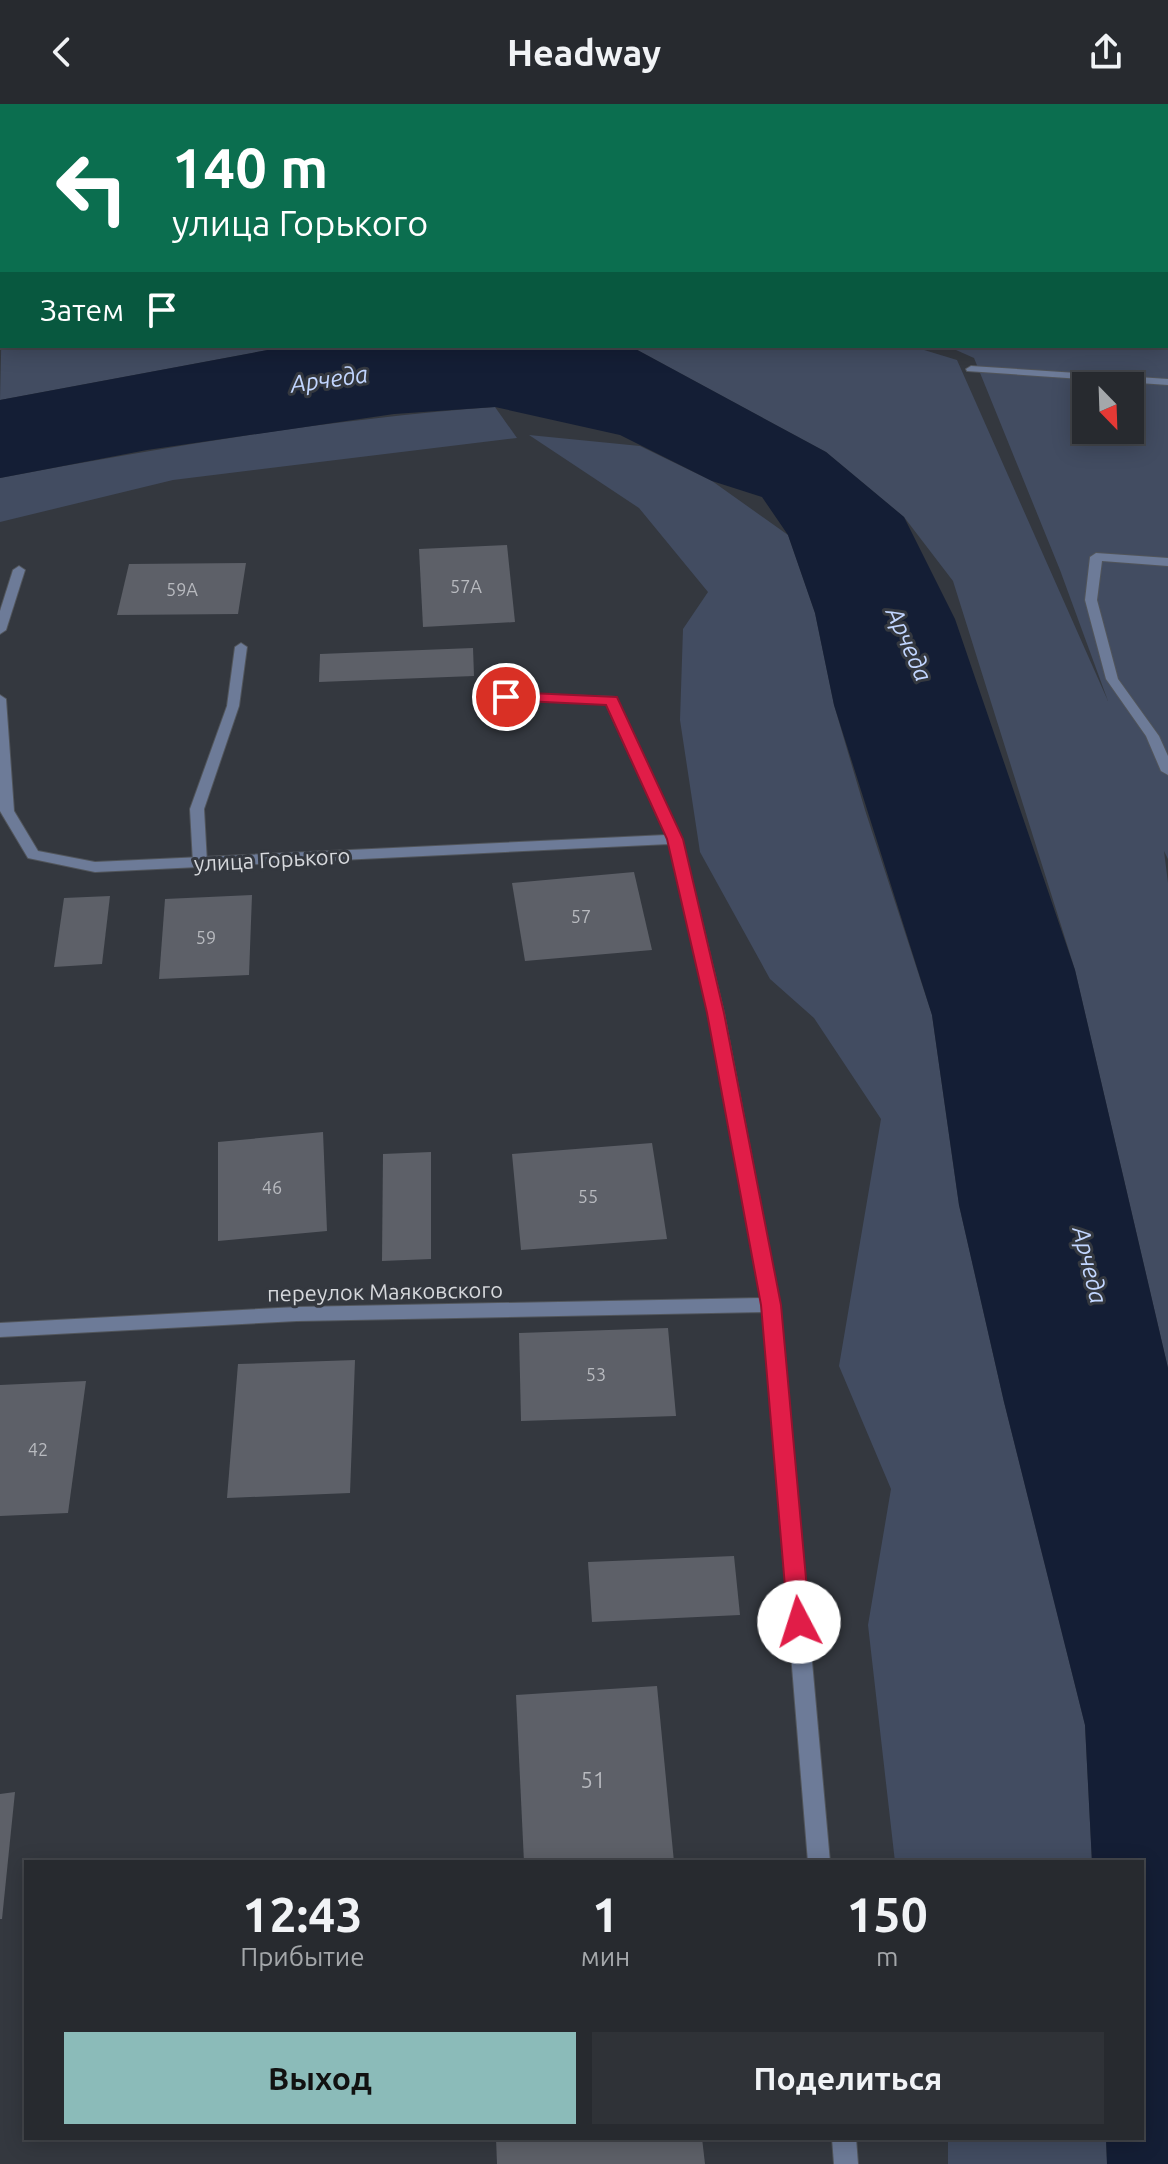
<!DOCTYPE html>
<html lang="ru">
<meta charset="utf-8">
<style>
:root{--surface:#272a2f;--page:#2f3237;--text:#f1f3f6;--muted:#a4a7aa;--line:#43464b;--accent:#8bbbb9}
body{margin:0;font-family:Ubuntu,sans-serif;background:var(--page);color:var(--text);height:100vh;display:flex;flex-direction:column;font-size:30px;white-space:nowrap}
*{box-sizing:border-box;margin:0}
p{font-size:26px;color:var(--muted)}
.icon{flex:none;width:44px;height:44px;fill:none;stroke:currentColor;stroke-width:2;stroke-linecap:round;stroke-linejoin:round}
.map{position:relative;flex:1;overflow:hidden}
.details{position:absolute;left:24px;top:1756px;width:1120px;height:280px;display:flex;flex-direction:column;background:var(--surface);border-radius:0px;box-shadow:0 4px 20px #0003,0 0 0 2px var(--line)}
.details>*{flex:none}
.guide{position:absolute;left:0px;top:0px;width:1168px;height:244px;box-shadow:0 4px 20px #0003,0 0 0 2px var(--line);background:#0b6e4f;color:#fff;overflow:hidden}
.needle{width:52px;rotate:157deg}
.fabs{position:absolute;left:1072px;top:268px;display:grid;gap:16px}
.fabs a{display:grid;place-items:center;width:72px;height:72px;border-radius:0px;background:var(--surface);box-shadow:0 4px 20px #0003,0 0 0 2px var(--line);font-size:40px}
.pin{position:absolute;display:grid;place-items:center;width:68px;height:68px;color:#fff;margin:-34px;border:4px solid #fff;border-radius:50%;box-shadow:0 2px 8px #0007}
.me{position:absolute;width:88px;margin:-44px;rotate:355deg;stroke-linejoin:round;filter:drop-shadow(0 0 6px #0008)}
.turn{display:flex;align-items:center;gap:28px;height:168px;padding:0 40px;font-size:36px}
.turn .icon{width:104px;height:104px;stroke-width:2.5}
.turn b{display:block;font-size:56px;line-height:68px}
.then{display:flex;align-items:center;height:76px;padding:0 40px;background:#0003;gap:16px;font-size:30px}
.eta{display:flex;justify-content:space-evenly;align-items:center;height:136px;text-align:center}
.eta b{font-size:48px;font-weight:700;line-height:56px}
.primary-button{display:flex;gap:16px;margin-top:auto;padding:16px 40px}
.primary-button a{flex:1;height:92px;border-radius:0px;background:var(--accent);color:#111;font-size:32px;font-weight:700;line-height:92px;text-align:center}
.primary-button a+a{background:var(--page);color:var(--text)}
header{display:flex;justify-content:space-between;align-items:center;height:104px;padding:0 40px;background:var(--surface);font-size:36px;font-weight:700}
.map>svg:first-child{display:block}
.green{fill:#424c61;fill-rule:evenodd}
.water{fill:#141e35}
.building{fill:#5d6068}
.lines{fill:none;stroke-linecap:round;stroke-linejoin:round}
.lane-casing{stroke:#51555b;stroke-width:2}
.street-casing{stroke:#51555b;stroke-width:2}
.lane{fill:#6d7b98;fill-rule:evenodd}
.street{fill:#6d7b98;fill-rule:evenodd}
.route{fill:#e11d48;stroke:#92132f;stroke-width:2}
.labels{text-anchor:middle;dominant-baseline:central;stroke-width:6;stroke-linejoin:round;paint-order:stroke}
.number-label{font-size:18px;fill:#b8babf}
.street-label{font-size:22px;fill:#d6d8dc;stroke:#34383f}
.near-number-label{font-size:22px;fill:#b8babf}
.water-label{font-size:24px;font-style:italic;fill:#c2d6ff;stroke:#34383f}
</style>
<header><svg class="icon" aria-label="back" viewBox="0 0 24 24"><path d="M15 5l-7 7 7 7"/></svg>Headway<svg class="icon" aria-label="share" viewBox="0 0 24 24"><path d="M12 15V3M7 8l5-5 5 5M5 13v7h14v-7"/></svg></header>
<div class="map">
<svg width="1168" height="2060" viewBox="0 0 1168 2060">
<rect width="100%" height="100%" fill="#34383f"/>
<g class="green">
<path d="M917 0H1168V755L1164 747 1168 779V1264L1075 866 953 477 904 413 826 348 630 242H911L957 256 1108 597 1060 466 974 254 947 242H1166V2H912ZM1086 282H1130V326H1086Z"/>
<path d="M2 209V242H289L0 296Z"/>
<path d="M495 303 517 334 173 376 0 418V374C164 343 329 315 495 303Z"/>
<path d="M529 331 640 342 712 377 788 431 815 509 834 601 865 706 932 911 959 1101 1004 1298 1085 1621 1092 1758H895L868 1521 891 1385 839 1262 881 1015 814 914 770 875 700 748 680 616 683 525 708 488 639 404Z"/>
<path d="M948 2034H1106L1107 2060H948Z"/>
</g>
<path class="water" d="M289 242H630L826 348 904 413 955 515 1075 866 1168 1264V2060H1107L1106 2034H1142V1758H1092L1085 1621 1004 1298 959 1101 932 911 834 601 815 509 788 431 762 393 712 377 620 331 495 303 394 310 147 346 0 374V296Z"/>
<g class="building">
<path d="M507 441 515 518 423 523 419 445Z"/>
<path d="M246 459 238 510 117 511 129 460Z"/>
<path d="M473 544 474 572 319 578 320 550Z"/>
<path d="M634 768 652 846 525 857 512 779Z"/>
<path d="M252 791 249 871 159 875 165 795Z"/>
<path d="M110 792 102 860 54 863 64 794Z"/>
<path d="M323 1028 327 1127 218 1137V1038Z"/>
<path d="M652 1039 667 1135 521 1146 512 1050Z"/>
<path d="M431 1048V1155L382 1157 383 1050Z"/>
<path d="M668 1224 676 1312 521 1317 519 1229Z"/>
<path d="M355 1256 350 1389 227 1394 238 1260Z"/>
<path d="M86 1277 68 1409 0 1412V1281Z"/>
<path d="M734 1452 740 1511 592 1518 588 1458Z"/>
<path d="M657 1582 674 1758H524L516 1591Z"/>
<path d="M15 1688 2 1815H0V1690Z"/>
<path d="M496 2034H702L705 2060H497Z"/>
</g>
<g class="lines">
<g class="lane-casing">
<g id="lane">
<path d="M971 262 1168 275V281L967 267 966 265Z"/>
<path d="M1096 449 1168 454V462L1102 457 1097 496 1118 575 1159 632 1168 652V671L1161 667 1146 632 1106 575 1085 496 1090 453Z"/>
<path d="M241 539 247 543 239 602 204 705 207 759 200 764 193 759 190 705 227 602 235 543Z"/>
</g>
</g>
<g class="street-casing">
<g id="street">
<path d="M19 462 25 466 6 526 0 530V507L13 466Z"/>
<path d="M506 589 616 593 682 735 724 909 780 1201 830 1758H808L763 1208 297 1217 0 1233V1219L297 1203 761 1194 708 909 669 740 95 768 28 754 0 707V591L6 595 14 707 38 747 95 758 666 731 606 600 501 596V590Z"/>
<path d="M832 2034H856L858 2060H834Z"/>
</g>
</g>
<use href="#lane" class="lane"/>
<use href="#street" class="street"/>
</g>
<path class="route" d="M506 588 617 593 683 735 724 909 781 1201 810 1518 806 1525 799 1528 791 1525 788 1518 761 1201 707 909 667 735 606 601 501 596 499 593Z"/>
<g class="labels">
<g class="number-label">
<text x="466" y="482">57А</text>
<text x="182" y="485">59А</text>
<text x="581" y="812">57</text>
<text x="206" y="833">59</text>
<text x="272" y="1083">46</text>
<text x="588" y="1092">55</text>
<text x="596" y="1270">53</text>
<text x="38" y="1345">42</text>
</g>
<g class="street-label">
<text transform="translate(272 755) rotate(-3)">улица Горького</text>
<text transform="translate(385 1187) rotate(-1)">переулок Маяковского</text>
</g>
<g class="near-number-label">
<text x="593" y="1675">51</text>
</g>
<g class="water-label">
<text transform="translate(329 275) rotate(-8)">Арчеда</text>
<text transform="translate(909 540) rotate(66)">Арчеда</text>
<text transform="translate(1090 1161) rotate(76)">Арчеда</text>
</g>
</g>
</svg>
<div class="fabs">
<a><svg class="needle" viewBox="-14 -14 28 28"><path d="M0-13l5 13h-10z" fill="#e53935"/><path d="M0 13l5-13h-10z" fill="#a4a7aa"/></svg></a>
</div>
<div class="pin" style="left:506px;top:593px;background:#d93025"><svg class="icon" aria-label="arrive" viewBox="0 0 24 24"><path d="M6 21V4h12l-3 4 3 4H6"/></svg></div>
<svg class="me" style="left:799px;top:1518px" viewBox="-20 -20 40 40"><circle r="19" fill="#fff"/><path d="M0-13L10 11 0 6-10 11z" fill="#e11d48"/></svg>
<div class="guide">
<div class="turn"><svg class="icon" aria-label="left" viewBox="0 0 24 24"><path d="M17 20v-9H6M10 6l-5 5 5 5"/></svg><div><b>140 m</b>улица Горького</div></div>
<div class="then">Затем<svg class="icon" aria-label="arrive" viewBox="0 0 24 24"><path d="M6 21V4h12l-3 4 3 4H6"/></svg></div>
</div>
<section class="details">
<div class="eta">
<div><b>12:43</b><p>Прибытие</p></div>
<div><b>1</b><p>мин</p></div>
<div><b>150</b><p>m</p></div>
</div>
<div class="primary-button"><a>Выход</a><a>Поделиться</a></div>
</section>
</div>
